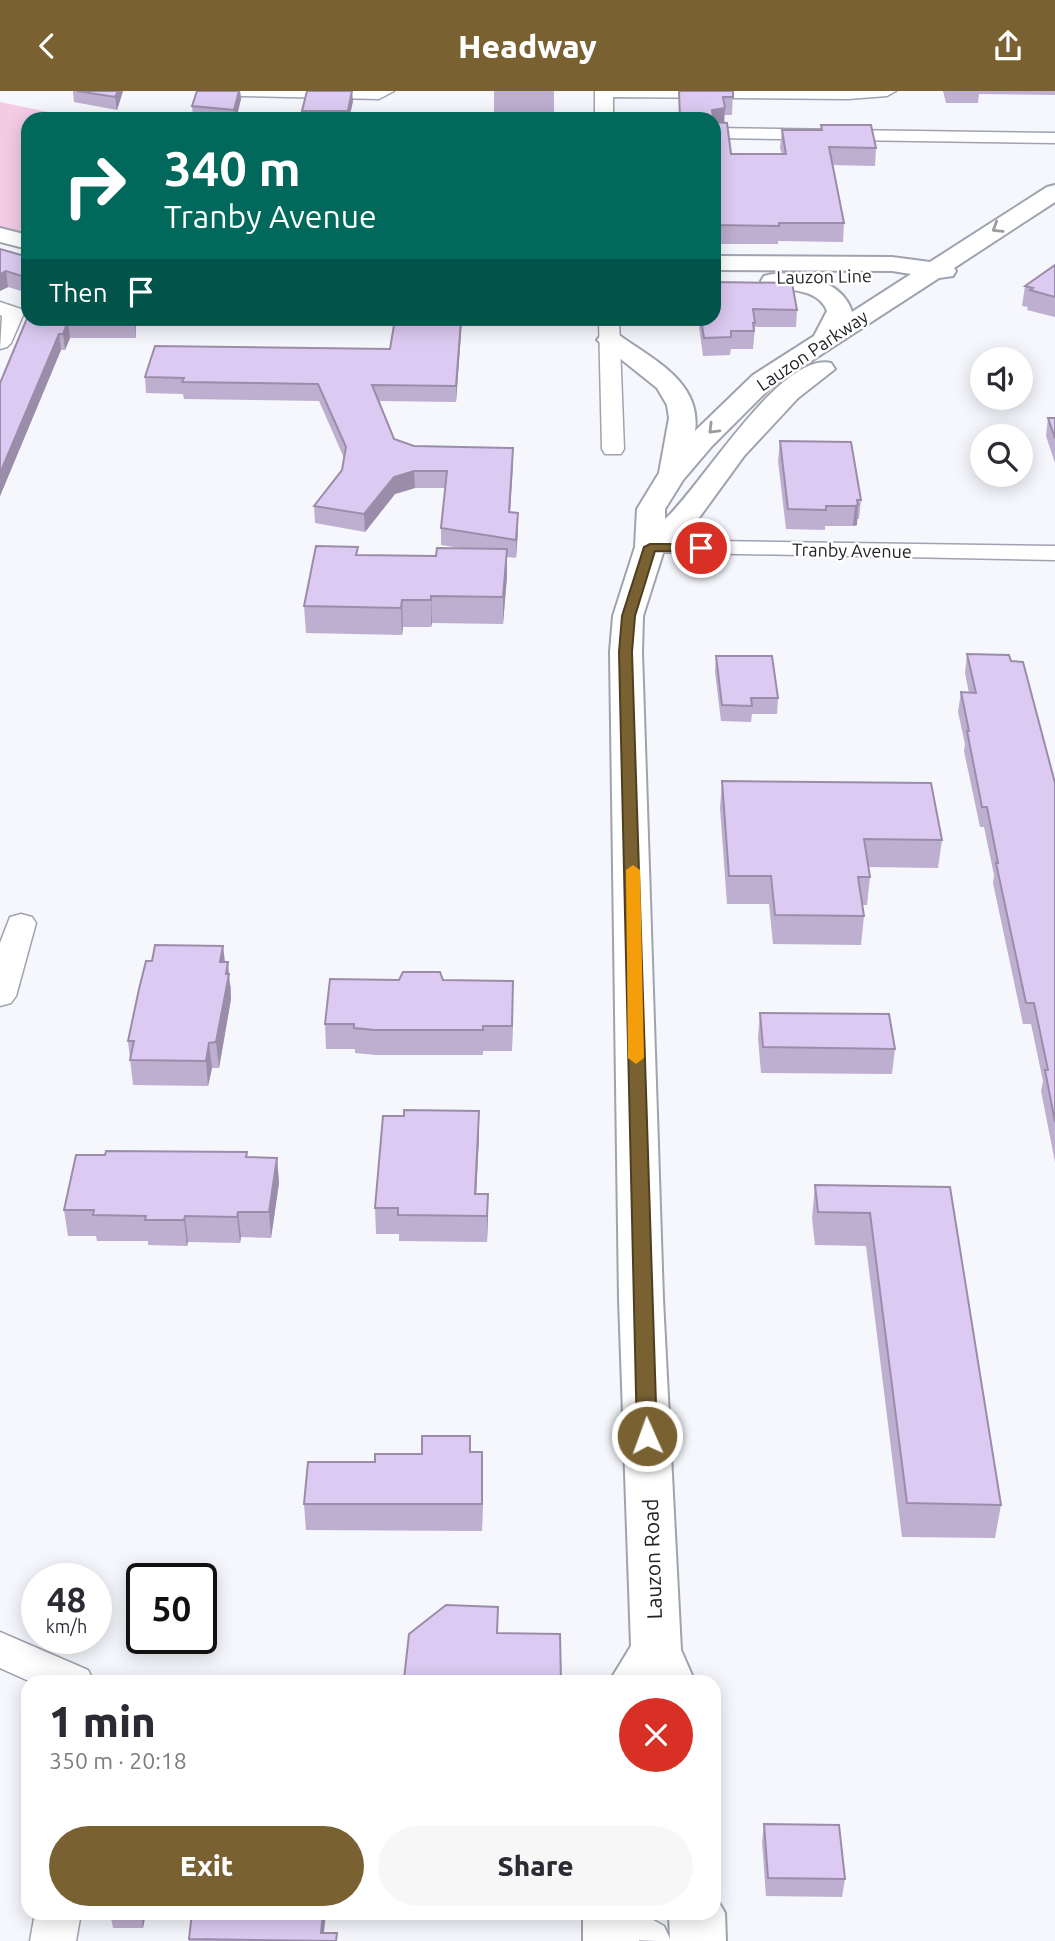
<!DOCTYPE html>
<meta charset="utf-8">
<style>
:root{--surface:#fff;--page:#f7f7f7;--text:#2b2b33;--muted:#7c7c81;--accent:#7a6132}
body{margin:0;font-family:Ubuntu,sans-serif;background:var(--page);color:var(--text);height:100vh;display:flex;flex-direction:column;font-size:26px;white-space:nowrap}
*{box-sizing:border-box;margin:0}
p{font-size:23px;color:var(--muted)}
.icon{flex:none;width:38px;height:38px;fill:none;stroke:currentColor;stroke-width:2;stroke-linecap:round;stroke-linejoin:round}
.map{position:relative;flex:1;overflow:hidden}
.details{position:absolute;left:21px;top:1584px;width:700px;height:245px;display:flex;flex-direction:column;background:var(--surface);border-radius:21px;box-shadow:0 4px 18px #0003}
.details>*{flex:none}
.guide{position:absolute;left:21px;top:21px;width:700px;height:214px;border-radius:21px;box-shadow:0 4px 18px #0003;background:#00695c;color:#fff;overflow:hidden}
.buttons{position:absolute;left:970px;top:256px;display:grid;gap:14px}
.buttons a{display:grid;place-items:center;width:63px;height:63px;border-radius:50%;background:var(--surface);box-shadow:0 4px 18px #0003;font-size:35px}
.speed{position:absolute;left:21px;top:1472px;display:flex;gap:14px;font-size:35px;font-weight:700;text-align:center}
.speed>*{display:grid;place-content:center;width:91px;height:91px;border-radius:50%;background:var(--surface);box-shadow:0 4px 18px #0003;line-height:1}
.speed small{font-size:18px;font-weight:400}
.speed .limit{border:4px solid #111;border-radius:10px;background:#fff;color:#111}
.pin{position:absolute;display:grid;place-items:center;width:60px;height:60px;color:#fff;margin:-30px;border:4px solid #fff;border-radius:50%;box-shadow:0 2px 7px #0007}
.me{position:absolute;width:77px;margin:-38px;rotate:358deg;stroke-linejoin:round;filter:drop-shadow(0 0 5px #0008)}
.turn{display:flex;align-items:center;gap:24px;height:147px;padding:0 28px;font-size:32px}
.turn .icon{width:91px;height:91px;stroke-width:2.5}
.turn b{display:block;font-size:49px;line-height:60px}
.then{display:flex;align-items:center;height:66px;padding:0 28px;background:#0003;gap:14px;font-size:26px}
.round{display:grid;place-items:center;flex:none;width:74px;height:74px;border-radius:37px;background:var(--page)}
.summary{display:flex;align-items:center;justify-content:space-between;height:119px;padding:0 28px}
h1{font-size:42px;font-weight:800;line-height:52px}
.action{display:flex;gap:14px;margin-top:auto;padding:14px 28px}
.action a{flex:1;height:80px;border-radius:42px;background:var(--accent);color:#fff;font-size:28px;font-weight:800;line-height:80px;text-align:center}
.action a+a{background:var(--page);color:var(--text)}
header{display:flex;justify-content:space-between;align-items:center;height:91px;padding:0 28px;background:var(--accent);color:#fff;font-size:32px;font-weight:800}
.map>svg:first-child{display:block}
.green{fill:#f4cbe5}
.lines{fill:none;stroke-linecap:round;stroke-linejoin:round}
.minor-casing{stroke:#9fa3b0;stroke-width:3}
.major-casing{stroke:#9fa3b0;stroke-width:4}
.minor{fill:#fff;fill-rule:evenodd}
.major{fill:#fff;fill-rule:evenodd}
.wall{fill:#beaed0}
.shaded-wall{fill:#9b8da9}
.building{fill:#ddcaf2;stroke:#9b8da9;stroke-width:2}
.oneway{stroke:#9c9c9e}
.route{fill:#7a6132;stroke:#4f3f20;stroke-width:2}
.slow{fill:#f59e0b}
.labels{text-anchor:middle;dominant-baseline:central;stroke-width:5;stroke-linejoin:round;paint-order:stroke}
.far-street-label{font-size:18px;fill:#222328;stroke:#fff}
.street-label{font-size:21px;fill:#222328;stroke:#fff}
</style>
<header><svg class="icon" aria-label="back" viewBox="0 0 24 24"><path d="M15 5l-7 7 7 7"/></svg>Headway<svg class="icon" aria-label="share" viewBox="0 0 24 24"><path d="M12 15V3M7 8l5-5 5 5M5 13v7h14v-7"/></svg></header>
<div class="map">
<svg width="1055" height="1850" viewBox="0 0 1055 1850">
<rect width="100%" height="100%" fill="#f5f7fc"/>
<path class="green" d="M0 11 82 28H28V151L0 144Z"/>
<g class="lines">
<g class="minor-casing">
<g id="minor">
<path d="M231 0H394L379 8 240 5Z"/>
<path d="M595 0H896L887 5 848 8 613 6V28H595Z"/>
<path d="M714 37 1055 42V52L714 47Z"/>
<path d="M0 211 21 218 24 222 11 252 7 256 0 258 2 225 0 224Z"/>
<path d="M599 228H619L624 358 621 363H605L602 358Z"/>
<path d="M650 449 1055 455V469L641 461 638 456 641 451Z"/>
<path d="M21 823 32 826 36 832 16 905 11 912 0 915V852L10 826Z"/>
<path d="M0 1541 88 1579 94 1591H31L0 1577Z"/>
<path d="M35 1822H81L76 1850H30Z"/>
<path d="M577 1822H641L664 1835 671 1850C636 1850 595 1850 577 1822Z"/>
</g>
</g>
<g class="major-casing">
<g id="major">
<path d="M1055 94V111L954 177 956 180 953 185 939 187 771 296 712 355 683 389 665 418V428C700 398 780 260 831 272L835 278 798 307 744 365 696 431 664 459 643 525 642 561 663 1208 681 1559 695 1591H609L631 1555 619 1208 610 561 613 525 635 456 637 418 659 382 669 327 667 314 657 297 597 249 601 244 610 241 619 244C652 268 702 291 695 340L753 284 814 245 827 220C818 196 786 200 764 195L761 190 764 185C794 177 843 189 852 221L911 183 892 180 714 179V165L892 166 930 171 1047 96Z"/>
<path d="M0 137 28 144V158L0 151Z"/>
<path d="M714 1803 725 1822 726 1850H670L669 1822H714Z"/>
<rect x="583" y="1822" width="56" height="28"/>
</g>
</g>
<use href="#minor" class="minor"/>
<use href="#major" class="major"/>
</g>
<g class="wall">
<path d="M73 0H123L117 19 74 11Z"/>
<path d="M197 0H240L241 8 236 28 193 27 192 15Z"/>
<path d="M494 0H554V22L494 21Z"/>
<path d="M679 0H733L732 24H724V32L731 63H782L780 57 782 39H821V34L876 57 875 75 832 74 844 132 843 151 778 150V153H714V28H679Z"/>
<path d="M943 0H1055V4L979 3 978 12H946Z"/>
<path d="M353 10 349 28H303L302 20Z"/>
<path d="M0 158 28 166V202L8 196 0 200Z"/>
<path d="M1055 174V226L1027 219 1028 216 1022 215 1025 195Z"/>
<path d="M714 191 797 219 796 236H755L753 258H731L730 264 703 265 698 228H714Z"/>
<path d="M28 228H136V247H70L65 259H61L0 405V292Z"/>
<path d="M208 228H561V230L462 229 456 311 379 310 394 348 414 355 513 357 510 421 518 422V439L516 467 507 466V485L503 533 432 532 431 536H403L402 544 306 542 304 515 358 464 436 465 460 457 441 454V437L445 397H415L395 403 365 441 315 432 314 415 342 379 344 367 319 310 184 308 183 303 146 302 145 286 390 258 394 229Z"/>
<path d="M1048 327H1055V372L1046 345Z"/>
<path d="M780 350 861 409 859 428H857V434L853 435H825V439L786 438 778 370Z"/>
<path d="M967 563 1011 570 1055 692V1071L1041 1000 1043 990 1031 933H1023L993 792 994 784 984 736H980L964 660 965 653 958 621 961 601 969 602 965 582Z"/>
<path d="M716 565 778 607 777 623H752L751 631 721 630 715 581Z"/>
<path d="M722 690 942 749 938 777 868 776 870 786 867 814H862L864 825 861 854 773 853 769 813H727L720 717Z"/>
<path d="M225 871 231 896V908L219 977H212L208 995 133 994 128 950Z"/>
<path d="M443 889 513 890 512 960H483V964H376L355 962V958H326L325 933Z"/>
<path d="M760 922 895 958 892 983 761 982 758 947Z"/>
<path d="M479 1045 476 1103H488L487 1151 399 1150V1143H376L375 1117Z"/>
<path d="M247 1061V1066L277 1067 279 1092 271 1147 241 1146 240 1152 188 1151 187 1155 148 1154V1150H97L96 1145H68L64 1119Z"/>
<path d="M815 1094 950 1096 1001 1414 995 1447 902 1446 866 1155 815 1154 812 1127Z"/>
<path d="M470 1345 471 1361 483 1387 482 1440 306 1439 304 1413 375 1371 422 1363Z"/>
<path d="M498 1516V1542L561 1591H404V1588Z"/>
<path d="M764 1733 845 1788 842 1806 766 1805 762 1751Z"/>
<path d="M110 1822H146L143 1837H113Z"/>
<path d="M324 1842 337 1850H189V1848Z"/>
</g>
<g class="shaded-wall">
<path d="M118 0H123L117 19 115 6Z"/>
<path d="M239 0H240L241 8 236 28H235L234 19Z"/>
<path d="M352 0 353 10 349 28H348V20Z"/>
<path d="M725 17 724 35 714 36V28H712V19Z"/>
<path d="M6 180 8 196 0 200V183Z"/>
<path d="M135 228H136V247L135 231Z"/>
<path d="M461 228H462L456 311V295Z"/>
<path d="M68 230 70 247 65 259 63 243Z"/>
<path d="M59 243 61 259 0 405V382Z"/>
<path d="M513 357V374L509 439V421Z"/>
<path d="M414 380 415 397 395 403 365 441 364 423 394 386Z"/>
<path d="M858 414 857 434 853 435 855 415Z"/>
<path d="M518 422V439L516 467V449Z"/>
<path d="M507 458V485L503 533V506Z"/>
<path d="M431 505 432 532 431 536Z"/>
<path d="M402 509 403 536 402 544 401 517Z"/>
<path d="M223 855 226 879 220 871Z"/>
<path d="M228 871 231 908 219 977 216 951Z"/>
<path d="M513 890V915L512 960V935Z"/>
<path d="M209 952 212 977 208 995 206 970Z"/>
<path d="M479 1020V1045L475 1128V1103Z"/>
<path d="M277 1067 279 1092 271 1147 269 1121Z"/>
<path d="M488 1103V1128L487 1151V1125Z"/>
<path d="M238 1121 241 1146 240 1152 237 1126Z"/>
<path d="M185 1125 188 1151 187 1155 184 1129Z"/>
<path d="M482 1361 483 1387 482 1440Z"/>
<path d="M141 1822H146L143 1837Z"/>
<path d="M323 1822H326L323 1850 321 1842Z"/>
</g>
<g class="building">
<path d="M77 0H118L115 6Z"/>
<path d="M197 0H239L234 19 192 15Z"/>
<path d="M307 0H352L348 20H302Z"/>
<path d="M679 0H733V6H723L725 17 712 19 713 28H680Z"/>
<path d="M714 31 727 32 731 63H786L782 39H822L821 34H871L876 57 829 56 844 132H779V135L714 134Z"/>
<path d="M0 158 28 166V187L6 180 0 183Z"/>
<path d="M1055 174V206L1030 199 1033 197 1025 195Z"/>
<path d="M714 191 792 192 797 219 753 218 755 232H753L754 240H731V246L704 247 701 228H714Z"/>
<path d="M28 225V228H135V231L68 230 63 243H59L0 382V292Z"/>
<path d="M395 228H461L456 295 372 294 394 348 414 355 513 357 509 421 518 422 516 449 441 437 447 380H414L394 386 364 423 314 415 342 379 346 356 318 293 182 291 184 287 145 286 155 255 390 258Z"/>
<path d="M1048 327H1055V347Z"/>
<path d="M780 350 851 351 861 409H857L858 414 855 415H826V419L788 418Z"/>
<path d="M316 455 358 456 356 464 436 465 437 457 507 458 503 506 431 505V509H402L401 517 304 515Z"/>
<path d="M967 563 1009 564 1011 570 1023 571 1055 692V1031L1045 979H1048L1034 912H1026L996 772H998L987 716H982L967 640H969L961 601 976 602Z"/>
<path d="M716 565H772L778 607H751L752 615 722 614Z"/>
<path d="M722 690 931 692 942 749 864 748 870 786H858L864 825 775 824 771 785H729Z"/>
<path d="M155 854 223 855 220 871H228L226 883H229L216 951 209 952 206 970 130 969 134 950H128L139 898 146 870H152Z"/>
<path d="M403 881H440L443 889 513 890 512 935H483V939H375L354 937V933H325L330 888 399 889Z"/>
<path d="M760 922 889 923 895 958 763 956Z"/>
<path d="M404 1019 479 1020 475 1103H488L487 1125 398 1124V1117H375L383 1025H404Z"/>
<path d="M106 1060 247 1061 246 1066 277 1067 269 1121H238L237 1126 185 1125 184 1129H145L146 1125 93 1124 94 1119H64L76 1064H105Z"/>
<path d="M815 1094 950 1096 1001 1414 907 1412 870 1122 818 1121Z"/>
<path d="M422 1345H470V1361H482V1413H304L308 1371H375V1363H422Z"/>
<path d="M446 1514 498 1516 497 1542 560 1543 561 1591H438V1589L404 1588 409 1543Z"/>
<path d="M764 1733 839 1734 845 1788 768 1787Z"/>
<path d="M192 1822H323L321 1842H337L336 1850 189 1848Z"/>
</g>
<defs><path id="oneway-chevron" d="M-2-3.5L2.5 0L-2 3.5" fill="none" stroke-width="1.6" stroke-linecap="round" stroke-linejoin="round" transform="scale(1.75)"/></defs>
<g class="oneway">
<use href="#oneway-chevron" transform="translate(997 137) rotate(148)"/>
<use href="#oneway-chevron" transform="translate(713 338) rotate(135)"/>
</g>
<path class="route" d="M650 453H701L707 457 701 461 655 460 635 525 632 561 657 1345 654 1350 647 1352 640 1350 637 1345 619 561 622 525 644 456Z"/>
<path class="slow" d="M633 774 640 779 644 967 636 973 628 967 626 779Z"/>
<g class="labels">
<g class="far-street-label">
<text transform="translate(824 185) rotate(-1)">Lauzon Line</text>
<text transform="translate(812 259) rotate(-34)">Lauzon Parkway</text>
<text transform="translate(852 459) rotate(1)">Tranby Avenue</text>
</g>
<g class="street-label">
<text transform="translate(652 1468) rotate(-92)">Lauzon Road</text>
</g>
</g>
</svg>
<div class="buttons">
<a><svg class="icon" aria-label="sound" viewBox="0 0 24 24"><path d="M4 9h4l5-4v14l-5-4H4zM17 9q2 3 0 6"/></svg></a>
<a><svg class="icon" aria-label="search" viewBox="0 0 24 24"><circle cx="10" cy="10" r="6"/><path d="M15 15l6 6"/></svg></a>
</div>
<div class="speed"><div>48<small>km/h</small></div><div class="limit">50</div></div>
<div class="pin" style="left:701px;top:457px;background:#d93025"><svg class="icon" aria-label="arrive" viewBox="0 0 24 24"><path d="M6 21V4h12l-3 4 3 4H6"/></svg></div>
<svg class="me" style="left:647px;top:1345px" viewBox="-20 -20 40 40"><circle r="17" fill="#7a6132" stroke="#fff" stroke-width="3"/><path d="M0-11L8 9 0 5-8 9z" fill="#fff"/></svg>
<div class="guide">
<div class="turn"><svg class="icon" aria-label="right" viewBox="0 0 24 24"><path d="M7 20v-9h11M14 6l5 5-5 5"/></svg><div><b>340 m</b>Tranby Avenue</div></div>
<div class="then">Then<svg class="icon" aria-label="arrive" viewBox="0 0 24 24"><path d="M6 21V4h12l-3 4 3 4H6"/></svg></div>
</div>
<section class="details">
<div class="summary"><div><h1>1 min</h1><p>350 m · 20:18</p></div><a class="round" style="background:#d93025;color:#fff"><svg class="icon" aria-label="close" viewBox="0 0 24 24"><path d="M6 6l12 12M18 6L6 18"/></svg></a></div>
<div class="action"><a>Exit</a><a>Share</a></div>
</section>
</div>
